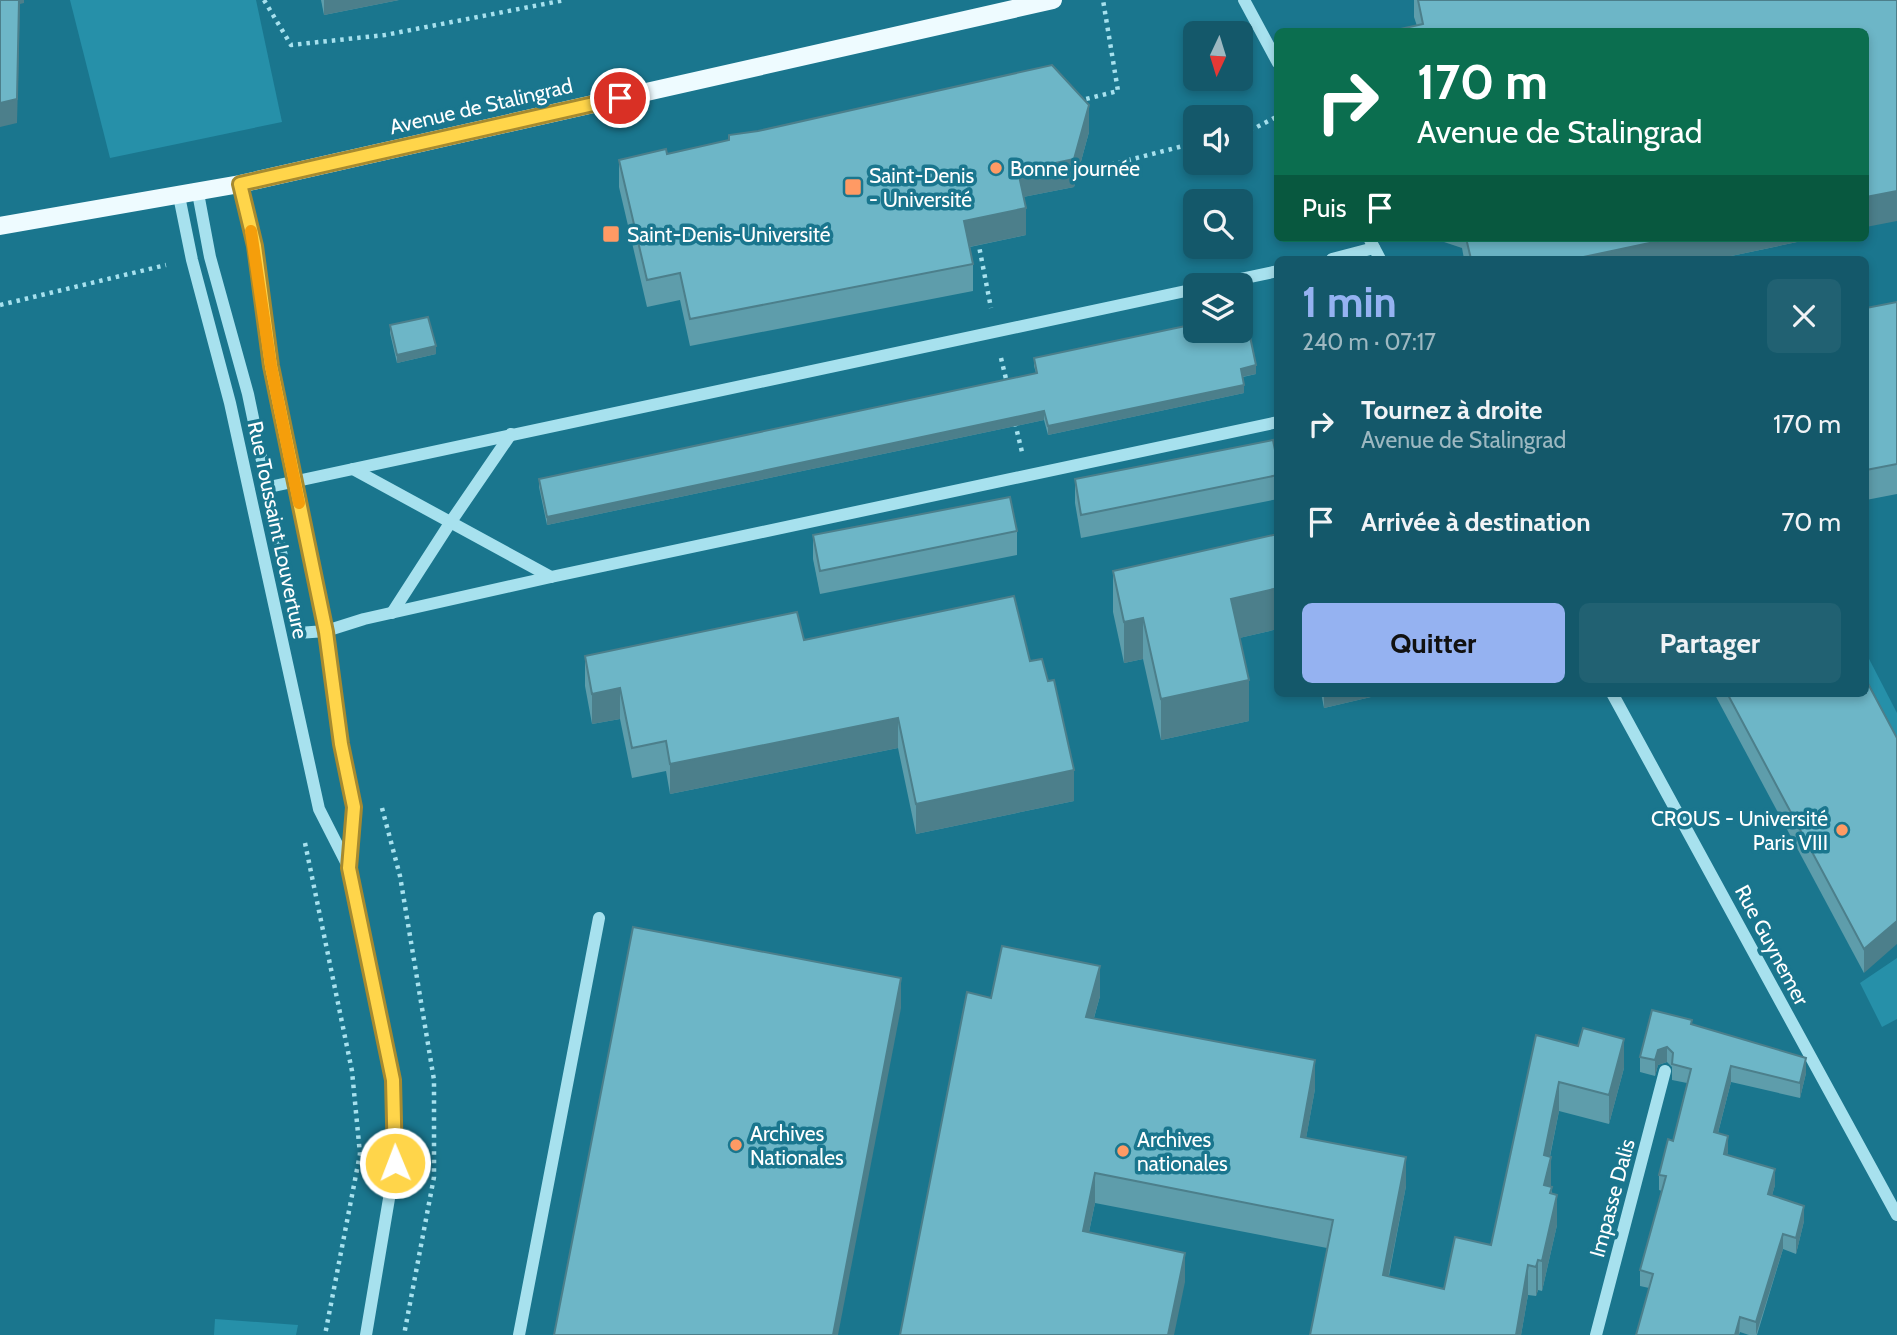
<!DOCTYPE html>
<html lang="fr">
<meta charset="utf-8">
<style>
:root{--surface:#14586a;--page:#216172;--text:#f1f3f6;--muted:#9db8c1;--accent:#95b2f1}
body{margin:0;font-family:Cabin,sans-serif;background:var(--page);color:var(--text);height:100vh;display:flex;flex-direction:column;font-size:26px;white-space:nowrap}
*{box-sizing:border-box;margin:0}
p{font-size:23px;color:var(--muted)}
.icon{flex:none;width:38px;height:38px;fill:none;stroke:currentColor;stroke-width:2;stroke-linecap:round;stroke-linejoin:round}
.map{position:relative;flex:1;overflow:hidden}
.panel{position:absolute;left:1274px;top:256px;width:595px;height:441px;display:flex;flex-direction:column;background:var(--surface);border-radius:10px;box-shadow:0 4px 10px #0003}
.panel>*{flex:none}
.guide{position:absolute;left:1274px;top:28px;width:595px;height:214px;border-radius:10px;box-shadow:0 4px 10px #0003;background:#0b6e4f;color:#fff;overflow:hidden}
.needle{width:46px;rotate:184deg}
.tools{position:absolute;left:1183px;top:21px;display:grid;gap:14px}
.tools a{display:grid;place-items:center;width:70px;height:70px;border-radius:10px;background:var(--surface);box-shadow:0 4px 10px #0003;font-size:35px}
.pin{position:absolute;display:grid;place-items:center;width:60px;height:60px;color:#fff;margin:-30px;border:4px solid #fff;border-radius:50%;box-shadow:0 2px 7px #0007}
.me{position:absolute;width:77px;margin:-38px;rotate:359deg;stroke-linejoin:round;filter:drop-shadow(0 0 5px #0008)}
.turn{display:flex;align-items:center;gap:24px;height:147px;padding:0 28px;font-size:32px}
.turn .icon{width:91px;height:91px;stroke-width:2.5}
.turn b{display:block;font-size:49px;line-height:60px}
.then{display:flex;align-items:center;height:66px;padding:0 28px;background:#0003;gap:14px;font-size:26px}
.round{display:grid;place-items:center;flex:none;width:74px;height:74px;border-radius:10px;background:var(--page)}
.summary{display:flex;align-items:center;justify-content:space-between;height:119px;padding:0 28px}
h1{font-size:42px;font-weight:700;line-height:52px;color:var(--accent)}
.action{display:flex;gap:14px;margin-top:auto;padding:14px 28px}
.action a{flex:1;height:80px;border-radius:10px;background:var(--accent);color:#111;font-size:28px;font-weight:700;line-height:80px;text-align:center}
.action a+a{background:var(--page);color:var(--text)}
ul{padding:0;list-style:none}
li{display:flex;align-items:center;gap:21px;height:98px;padding:0 28px}
li div{flex:1}
li b{display:block;font-size:26px}
li em{font-style:normal}
.map>svg:first-child{display:block}
.green{fill:#2690a9}
.lines{fill:none;stroke-linecap:round;stroke-linejoin:round}
.path{stroke:#a7e1ee;stroke-width:4.5;stroke-dasharray:3.5 5;stroke-linecap:butt}
.minor{stroke:#a7e1ee;stroke-width:12}
.major{stroke:#eefbff;stroke-width:18}
.wall{fill:#5e9dab}
.shaded-wall{fill:#4c7f8b}
.building{fill:#6db6c7;stroke:#4c7f8b;stroke-width:2}
.route-casing{stroke:#a68a30;stroke-width:18}
.route{stroke:#ffd54a;stroke-width:12}
.slow{stroke:#f59e0b;stroke-width:12}
.poi-dot{fill:#ff9a64;stroke:#1a768e;stroke-width:2.5}
.labels{text-anchor:middle;dominant-baseline:central;stroke-width:7;stroke-linejoin:round;paint-order:stroke}
.street-label{font-size:21px;fill:#fff;stroke:#1a768e}
.poi-label{font-size:21px;fill:#fff;stroke:#1a768e;text-anchor:start}
</style>
<div class="map">
<svg width="1897" height="1335" viewBox="0 0 1897 1335">
<rect width="100%" height="100%" fill="#1a768e"/>
<g class="green">
<path d="M70 0H256L282 122 110 158Z"/>
<path d="M1866 653 1897 713V737L1866 678Z"/>
<path d="M1897 958V1019L1882 1027 1860 983Z"/>
<path d="M215 1319 298 1325 296 1335H214Z"/>
</g>
<g class="lines">
<g class="path">
<path d="M264 0 291 45 385 35 565 0"/>
<path d="M1078 101 1118 91 1103 0"/>
<path d="M1241 132 1255 128 1278 116"/>
<path d="M1078 173 1195 143"/>
<path d="M978 241 991 308"/>
<path d="M0 305 166 265"/>
<path d="M1001 358 1007 383"/>
<path d="M1015 423 1022 452"/>
<path d="M382 808 400 876 434 1080V1177L404 1335"/>
<path d="M305 843 352 1071 360 1154 325 1335"/>
</g>
<g class="minor">
<path d="M1244 0 1278 63"/>
<path d="M240 184 255 246 271 366 326 631 341 744 354 807 349 868"/>
<path d="M198 193 210 257 248 394 298 633 326 631 364 619 551 577 1278 422"/>
<path d="M179 196 192 260 230 403 319 809 349 868 393 1080 395 1163 366 1335"/>
<path d="M1369 238 1380 259"/>
<path d="M1332 259 1374 248"/>
<path d="M1212 285 1278 271"/>
<path d="M353 469 551 577"/>
<path d="M269 487 1195 289"/>
<path d="M392 613 450 523 511 434"/>
<path d="M1612 693 1897 1215"/>
<path d="M519 1335 599 918"/>
<path d="M1596 1335 1665 1071"/>
</g>
<path class="major" d="M0 226 240 184 1053 0"/>
</g>
<g class="wall">
<path d="M321 0H399L324 15Z"/>
<path d="M1414 0H1897L1417 26 1414 17Z"/>
<path d="M1089 132 1074 187 1023 197 1026 235 970 247 973 264V291L690 346 680 300 647 307 619 187V160L667 154Z"/>
<path d="M1432 238H1816L1717 259H1464L1462 248Z"/>
<path d="M1897 302V494L1866 500V308Z"/>
<path d="M390 325 436 354 397 363 390 333Z"/>
<path d="M1034 358 1256 374 1243 377 1244 393 1048 435 1044 420 547 525 539 487V479L1036 373 1034 366Z"/>
<path d="M1278 465V499L1081 538 1075 503V479Z"/>
<path d="M1017 531V555L820 594 813 559V535Z"/>
<path d="M1278 534V629L1239 638 1249 721 1161 740 1143 659 1124 663 1113 612V571Z"/>
<path d="M804 640 1030 661 1074 801 916 834 898 748 670 794 666 771 632 778 620 719 592 724 585 686V656Z"/>
<path d="M1321 693H1388L1324 708Z"/>
<path d="M1714 693H1866L1864 973Z"/>
<path d="M1100 996 1094 1018 1315 1089 1306 1138 1406 1186 1389 1276 1444 1289 1491 1245 1536 1035 1624 1068 1609 1124 1559 1111 1550 1157 1551 1187 1557 1225 1542 1291 1538 1290 1536 1296 1528 1295 1521 1335H1310L1327 1248 1095 1203 1089 1232 1185 1282 900 1335 991 998Z"/>
<path d="M1692 1025 1806 1073 1800 1098 1731 1082 1718 1133 1728 1151 1727 1155 1775 1185 1772 1195 1804 1221 1796 1254 1783 1249 1757 1335H1749L1740 1332 1739 1335H1636L1649 1288 1640 1286V1270L1662 1191 1659 1190V1175L1673 1141 1687 1083 1672 1080V1067L1667 1062 1658 1065 1655 1076 1640 1072V1057Z"/>
</g>
<g class="shaded-wall">
<path d="M19 0H24V3L20 4 17 123 0 127V103Z"/>
<path d="M324 0H399L324 15Z"/>
<path d="M1089 105V132L1074 187 1018 198V171Z"/>
<path d="M1897 191V221L1866 227V197Z"/>
<path d="M1026 208V235L964 248V221Z"/>
<path d="M1673 238H1816L1717 259H1574Z"/>
<path d="M436 346V354L397 363V355Z"/>
<path d="M1256 365V374L1241 377V369Z"/>
<path d="M1244 385V393L1048 435V426Z"/>
<path d="M1044 411V420L547 525V517Z"/>
<path d="M1278 588V629L1231 640V599Z"/>
<path d="M1143 618V659L1124 663V622Z"/>
<path d="M1249 680V721L1161 740V699Z"/>
<path d="M620 688V719L592 724V694Z"/>
<path d="M1324 693H1388L1324 708Z"/>
<path d="M898 718V748L670 794V764Z"/>
<path d="M1074 770V801L916 834V804Z"/>
<path d="M1897 921V944L1864 973V949Z"/>
<path d="M1100 966V996L1086 1046V1017Z"/>
<path d="M901 978V1008L838 1335H833Z"/>
<path d="M1624 1039V1068L1609 1124V1095Z"/>
<path d="M1667 1047V1062L1658 1065 1655 1076V1060L1658 1050Z"/>
<path d="M1806 1058V1073L1800 1098V1083Z"/>
<path d="M1315 1060V1089L1301 1166V1137Z"/>
<path d="M1731 1066V1082L1714 1148V1132Z"/>
<path d="M1559 1082V1111L1544 1185V1155Z"/>
<path d="M1728 1136V1151L1724 1170V1154Z"/>
<path d="M1406 1157V1186L1383 1304V1275Z"/>
<path d="M1551 1157V1187L1544 1185Z"/>
<path d="M1775 1169V1185L1768 1210V1194Z"/>
<path d="M1095 1173V1203L1083 1260V1231Z"/>
<path d="M1557 1195V1225L1542 1291V1261Z"/>
<path d="M1804 1206V1221L1796 1254V1238Z"/>
<path d="M1783 1234V1249L1756 1335V1322Z"/>
<path d="M1185 1253V1282L1174 1335H1168Z"/>
<path d="M1538 1260V1290L1536 1296V1267Z"/>
<path d="M1528 1265V1295L1521 1335H1516Z"/>
<path d="M1740 1317 1739 1335H1735Z"/>
</g>
<g class="building">
<path d="M0 0H19L17 99 0 103Z"/>
<path d="M1418 0H1897V191L1866 197V32H1397L1396 30 1423 24Z"/>
<path d="M1052 65 1089 105 1074 159 1018 171 1026 208 964 221 973 264 690 319 680 273 647 280 619 160 666 149 667 154 729 140V135L758 131Z"/>
<path d="M1466 238H1673L1574 259H1471Z"/>
<path d="M1897 302V464L1866 470V308Z"/>
<path d="M428 317 436 346 397 355 390 325Z"/>
<path d="M1195 324V331H1241V329L1248 327 1256 365 1241 369 1244 385 1048 426 1044 411 547 517 539 479 1037 373 1034 358Z"/>
<path d="M1273 440 1278 465V475L1081 515 1075 479Z"/>
<path d="M1010 497 1017 531 820 571 813 535Z"/>
<path d="M1278 534V588L1231 599 1249 680 1161 699 1143 618 1124 622 1113 571Z"/>
<path d="M1014 596 1030 661 1042 659 1048 681 1054 680 1074 770 916 804 898 718 670 764 666 741 632 748 620 688 592 694 585 656 797 612 804 640Z"/>
<path d="M1866 680 1897 738V921L1864 949 1727 693H1866Z"/>
<path d="M633 927 901 978 833 1335H554Z"/>
<path d="M1002 946 1100 966 1086 1017 1315 1060 1301 1137 1406 1157 1383 1275 1444 1289 1455 1237 1491 1245 1536 1035 1578 1046 1583 1028 1624 1039 1609 1095 1559 1082 1544 1155 1551 1157 1544 1185 1552 1187 1550 1193 1557 1195 1542 1261 1538 1260 1536 1267 1528 1265 1516 1335H1310L1333 1220 1095 1173 1083 1231 1185 1253 1168 1335H900L967 992 991 998Z"/>
<path d="M1652 1010 1692 1020 1691 1024 1806 1058 1800 1083 1731 1066 1714 1132 1728 1136 1724 1154 1775 1169 1768 1194 1804 1206 1796 1238 1783 1234 1756 1322 1740 1317 1735 1335H1636L1653 1274 1640 1270 1666 1176 1659 1175 1668 1139 1673 1141 1691 1069 1672 1064 1673 1053 1667 1047 1658 1050 1655 1060 1640 1057Z"/>
</g>
<g class="lines">
<g class="route-casing">
<path id="route" d="M395 1163 393 1080 349 868 354 807 341 744 326 632 271 366 255 246 240 184 620 98"/>
</g>
<use href="#route" class="route"/>
<path class="slow" d="M251 231 271 366 299 503"/>
</g>
<g class="poi-dot">
<circle cx="996" cy="168" r="7"/>
<rect x="844" y="178" width="18" height="18" rx="3.5"/>
<rect x="602" y="225" width="18" height="18" rx="3.5"/>
<circle cx="1842" cy="830" r="7"/>
<circle cx="736" cy="1145" r="7"/>
<circle cx="1123" cy="1151" r="7"/>
</g>
<g class="labels">
<g class="street-label">
<text transform="translate(481 106) rotate(-13)">Avenue de Stalingrad</text>
<text transform="translate(278 530) rotate(78)">Rue Toussaint Louverture</text>
<text transform="translate(1772 945) rotate(62)">Rue Guynemer</text>
<text transform="translate(1612 1198) rotate(-75)">Impasse Dalis</text>
</g>
<g class="poi-label">
<text x="1010" y="168">Bonne journée</text>
<text x="869" y="175">Saint-Denis<tspan x="869" dy="24">- Université</tspan></text>
<text x="627" y="234">Saint-Denis-Université</text>
<text x="1828" y="818" text-anchor="end">CROUS - Université<tspan x="1828" dy="24">Paris VIII</tspan></text>
<text x="750" y="1133">Archives<tspan x="750" dy="24">Nationales</tspan></text>
<text x="1137" y="1139">Archives<tspan x="1137" dy="24">nationales</tspan></text>
</g>
</g>
</svg>
<div class="tools">
<a><svg class="needle" viewBox="-14 -14 28 28"><path d="M0-13l5 13h-10z" fill="#e53935"/><path d="M0 13l5-13h-10z" fill="#9db8c1"/></svg></a>
<a><svg class="icon" aria-label="sound" viewBox="0 0 24 24"><path d="M4 9h4l5-4v14l-5-4H4zM17 9q2 3 0 6"/></svg></a>
<a><svg class="icon" aria-label="search" viewBox="0 0 24 24"><circle cx="10" cy="10" r="6"/><path d="M15 15l6 6"/></svg></a>
<a><svg class="icon" aria-label="layers" viewBox="0 0 24 24"><path d="M12 4l9 5-9 5-9-5zM3 14l9 5 9-5"/></svg></a>
</div>
<div class="pin" style="left:620px;top:98px;background:#d93025"><svg class="icon" aria-label="arrive" viewBox="0 0 24 24"><path d="M6 21V4h12l-3 4 3 4H6"/></svg></div>
<svg class="me" style="left:395px;top:1163px" viewBox="-20 -20 40 40"><circle r="17" fill="#ffd54a" stroke="#fff" stroke-width="3"/><path d="M0-11L8 9 0 5-8 9z" fill="#fff"/></svg>
<div class="guide">
<div class="turn"><svg class="icon" aria-label="right" viewBox="0 0 24 24"><path d="M7 20v-9h11M14 6l5 5-5 5"/></svg><div><b>170 m</b>Avenue de Stalingrad</div></div>
<div class="then">Puis<svg class="icon" aria-label="arrive" viewBox="0 0 24 24"><path d="M6 21V4h12l-3 4 3 4H6"/></svg></div>
</div>
<section class="panel">
<div class="summary"><div><h1>1 min</h1><p>240 m · 07:17</p></div><a class="round"><svg class="icon" aria-label="close" viewBox="0 0 24 24"><path d="M6 6l12 12M18 6L6 18"/></svg></a></div>
<ul>
<li><svg class="icon" aria-label="right" viewBox="0 0 24 24"><path d="M7 20v-9h11M14 6l5 5-5 5"/></svg><div><b>Tournez à droite</b><p>Avenue de Stalingrad</p></div><em>170 m</em></li>
<li><svg class="icon" aria-label="arrive" viewBox="0 0 24 24"><path d="M6 21V4h12l-3 4 3 4H6"/></svg><div><b>Arrivée à destination</b></div><em>70 m</em></li>
</ul>
<div class="action"><a>Quitter</a><a>Partager</a></div>
</section>
</div>
